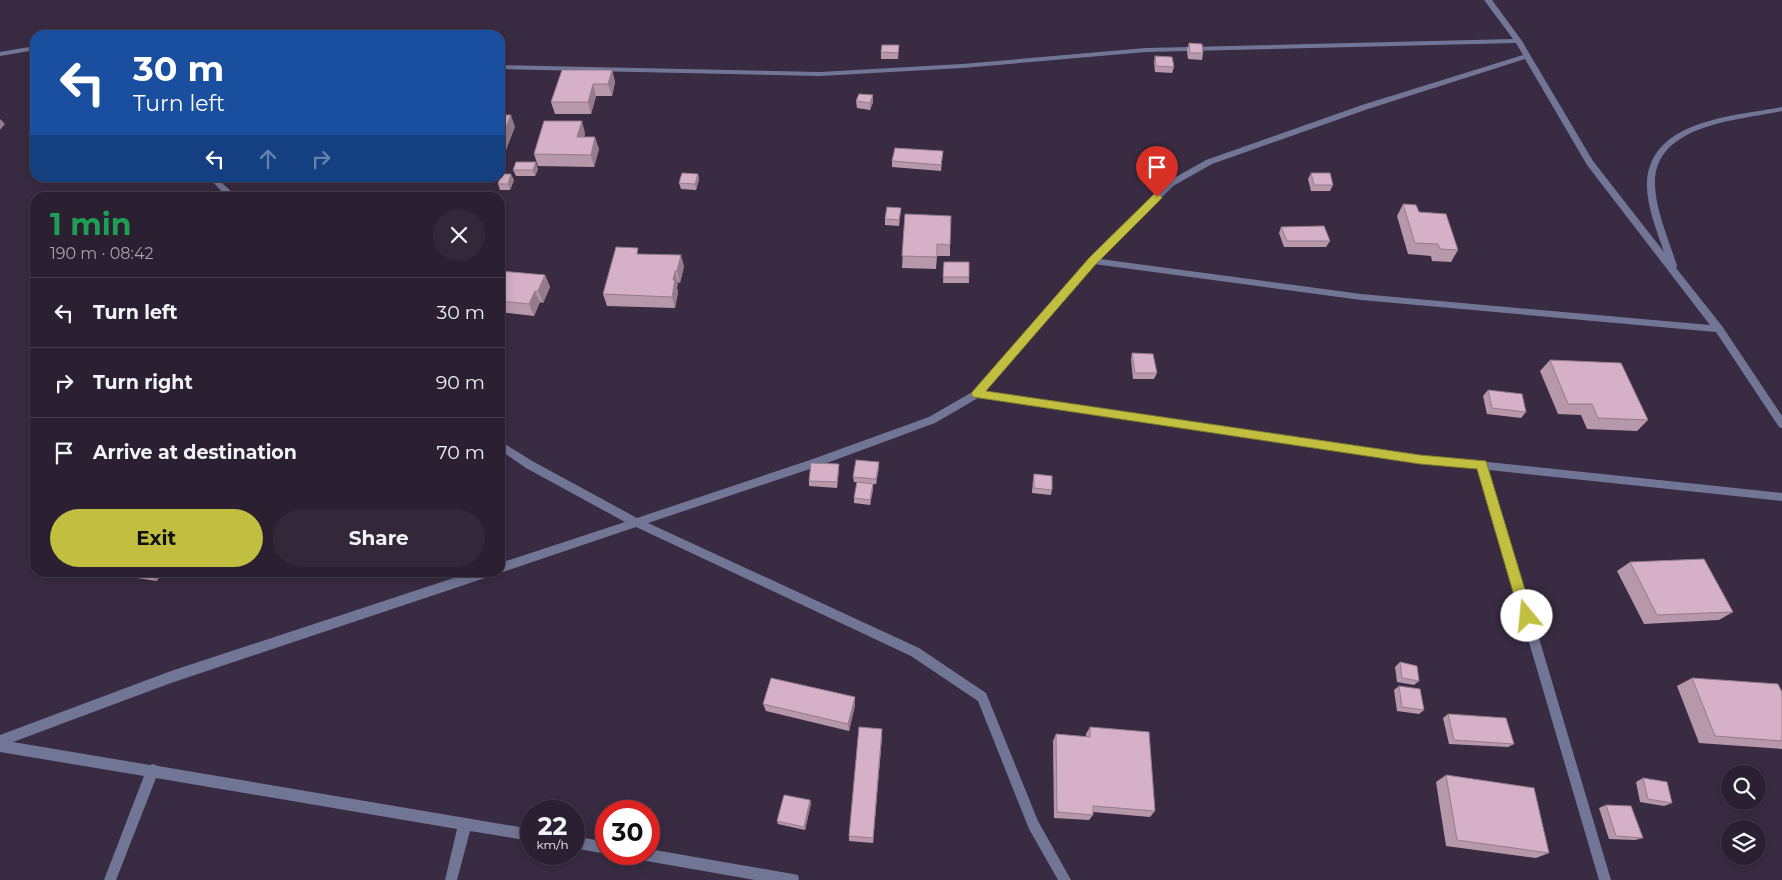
<!DOCTYPE html>
<meta charset="utf-8">
<style>
:root{--surface:#2b2032;--page:#33283a;--text:#f1f3f6;--muted:#a6a3ac;--line:#473e4d;--accent:#c1be40}
body{margin:0;font-family:Montserrat,sans-serif;background:var(--page);color:var(--text);height:100vh;display:flex;flex-direction:column;font-size:19px;white-space:nowrap}
*{box-sizing:border-box;margin:0}
p{font-size:16px;color:var(--muted)}
.icon{flex:none;width:28px;height:28px;fill:none;stroke:currentColor;stroke-width:2;stroke-linecap:round;stroke-linejoin:round}
.map{position:relative;flex:1;overflow:hidden}
.sheet{position:absolute;left:30px;top:192px;width:475px;height:385px;display:flex;flex-direction:column;background:var(--surface);border-radius:15px;box-shadow:0 2px 12px #0003,0 0 0 1px var(--line)}
.sheet>*{flex:none}
.guide{position:absolute;left:30px;top:30px;width:475px;height:152px;border-radius:15px;box-shadow:0 2px 12px #0003,0 0 0 1px var(--line);background:#1a4fa0;color:#fff;overflow:hidden}
.fabs{position:absolute;left:1721px;top:765px;display:grid;gap:10px}
.fabs a{display:grid;place-items:center;width:45px;height:45px;border-radius:50%;background:var(--surface);box-shadow:0 2px 12px #0003,0 0 0 1px var(--line);font-size:25px}
.speed{position:absolute;left:520px;top:800px;display:flex;gap:10px;font-size:25px;font-weight:700;text-align:center}
.speed>*{display:grid;place-content:center;width:65px;height:65px;border-radius:50%;background:var(--surface);box-shadow:0 2px 12px #0003,0 0 0 1px var(--line);line-height:1}
.speed small{font-size:12px;font-weight:400}
.speed .limit{border:8px solid #d22;background:#fff;color:#111}
.pin{position:absolute;display:grid;place-items:center;width:42px;height:42px;color:#fff;margin:-51px -21px;border-radius:50% 50% 50% 0;rotate:-45deg;box-shadow:0 0 5px #0007}
.pin .icon{rotate:45deg}
.me{position:absolute;width:55px;margin:-28px;rotate:343deg;stroke-linejoin:round;filter:drop-shadow(0 0 4px #0008)}
.turn{display:flex;align-items:center;gap:18px;height:105px;padding:0 20px;font-size:22px}
.turn .icon{width:65px;height:65px;stroke-width:2.5}
.turn b{display:block;font-size:35px;line-height:42px}
.lanes{display:flex;align-items:center;height:48px;padding:0 20px;background:#0003;justify-content:center;gap:25px;direction:ltr}
.lanes .off{opacity:.35}
.round{display:grid;place-items:center;flex:none;width:52px;height:52px;border-radius:26px;background:var(--page)}
.summary{display:flex;align-items:center;justify-content:space-between;height:85px;padding:0 20px}
h1{font-size:30px;font-weight:700;line-height:38px;color:#1e9e55}
.button{display:flex;gap:10px;margin-top:auto;padding:10px 20px}
.button a{flex:1;height:58px;border-radius:30px;background:var(--accent);color:#111;font-size:20px;font-weight:700;line-height:58px;text-align:center}
.button a+a{background:var(--page);color:var(--text)}
ul{padding:0;list-style:none}
li{display:flex;align-items:center;gap:15px;height:70px;padding:0 20px;border-top:1px solid var(--line)}
li div{flex:1}
li b{display:block;font-size:19px}
li em{font-style:normal}
.map>svg:first-child{display:block}
.lines{fill:none;stroke-linecap:round;stroke-linejoin:round}
.street{fill:#727696;fill-rule:evenodd}
.wall{fill:#b797aa}
.shaded-wall{fill:#957b8b}
.building{fill:#d5b0c6;stroke:#957b8b}
.route{fill:#c1be40;stroke:#7d7c2a}
</style>
<div class="map">
<svg width="1782" height="880" viewBox="0 0 1782 880">
<rect width="100%" height="100%" fill="#392b42"/>
<g class="lines">
<g class="street">
<path d="M1484 0H1492L1522 41 1593 161 1664 252C1657 231 1646 205 1647 182 1651 119 1735 116 1782 107V111C1739 120 1653 124 1655 185 1656 212 1669 240 1677 266L1676 268 1722 326 1782 416V428L1779 427 1716 332 1361 300 1094 264 985 391 1421 455 1782 493V501L1489 470 1611 880H1599L1478 469 1421 463 978 398 935 423 816 467 648 523 919 648 986 693 1038 821 1071 880H1058L1029 829 978 701 911 656 636 527 500 573 499 572 500 563 625 522 526 468 500 450V441L534 462 637 518 810 460 929 417 974 391 1089 259 1167 182 1206 160 1362 105 1523 55 1516 43 1146 52 962 68 820 76 500 69V65L820 72 962 64 1146 48 1513 39ZM1525 59 1587 165 1710 325 1361 294 1100 259 1173 186 1212 164 1368 109Z"/>
<path d="M108 33H124L128 35H107Z"/>
<path d="M35 46V50L0 56V52Z"/>
<path d="M209 178H217L238 198H228Z"/>
<path d="M472 572H493L492 575 488 577 171 683 13 742 150 765 153 764 158 766 531 829V841L470 831 457 880H445L457 829 156 778 116 880H104L144 776 0 752V735L171 671Z"/>
<path d="M574 836 606 842V854H608H606L574 848Z"/>
<path d="M649 849 793 874 798 875 799 880H755L635 859 634 854H649Z"/>
</g>
</g>
<g class="wall">
<path d="M1189 43 1203 53 1202 60 1188 59 1187 50Z"/>
<path d="M899 45 898 59H881V52Z"/>
<path d="M1155 56 1174 67 1172 73 1155 72 1154 62Z"/>
<path d="M612 70 615 82 612 96H596L591 114H555L551 102Z"/>
<path d="M856 101 873 102 870 110 857 108Z"/>
<path d="M585 133 584 137 599 149 594 167 538 166 534 154Z"/>
<path d="M943 151 941 171 892 167V161Z"/>
<path d="M538 169 535 176H516L513 170Z"/>
<path d="M1311 173 1333 185 1330 191H1311L1308 179Z"/>
<path d="M698 174 699 180 696 190 681 189 679 183Z"/>
<path d="M514 180 510 190H500L498 184Z"/>
<path d="M1403 204 1419 212 1458 250 1451 262 1432 261 1431 256 1408 254 1397 216Z"/>
<path d="M901 208 899 226 885 225V219Z"/>
<path d="M905 214 950 245V256H937L936 269 902 268Z"/>
<path d="M1281 227 1330 241 1326 247H1284L1279 233Z"/>
<path d="M640 254 684 266 680 283 678 282 677 288 678 292 675 308 607 306 603 294Z"/>
<path d="M944 262 969 277V283H943Z"/>
<path d="M500 271 545 275 550 287 543 303 540 302 534 316 500 312Z"/>
<path d="M1132 353 1157 373 1154 379H1133L1131 359Z"/>
<path d="M1550 360 1648 420 1637 431 1587 429 1581 415 1558 414 1540 371Z"/>
<path d="M1488 390 1526 412 1521 418 1487 414 1483 396Z"/>
<path d="M879 467 876 484H873V489L870 505 854 503V498L864 483 854 482 853 477Z"/>
<path d="M839 469 837 488 809 486V481Z"/>
<path d="M1034 474 1052 490 1051 495 1032 493 1033 479Z"/>
<path d="M1630 562 1733 612 1719 620 1644 624 1617 571Z"/>
<path d="M98 572H162L157 581Z"/>
<path d="M1400 662 1419 681 1414 685 1397 682 1395 667Z"/>
<path d="M1692 678 1782 692V749L1699 743 1677 686Z"/>
<path d="M1399 686 1424 710 1419 714 1397 711 1394 690Z"/>
<path d="M763 704 855 705 849 731 766 711Z"/>
<path d="M1448 714 1514 744 1508 747 1449 744 1443 718Z"/>
<path d="M1090 727 1155 811 1150 817 1093 812V815L1089 820 1054 818 1053 741 1056 734 1086 737V734Z"/>
<path d="M882 729V736L873 843 849 841V836Z"/>
<path d="M1446 775 1549 853 1536 858 1446 846 1436 782Z"/>
<path d="M1643 778 1672 803 1664 806 1640 802 1636 782Z"/>
<path d="M810 800 811 803 805 830 778 824 777 821Z"/>
<path d="M1606 805 1643 838 1635 840 1609 839 1599 808Z"/>
</g>
<g class="shaded-wall">
<path d="M612 70 615 82 612 96 608 84Z"/>
<path d="M593 84 596 96 591 114 588 102Z"/>
<path d="M873 95V102L870 110V103Z"/>
<path d="M511 115 515 127 500 166V142Z"/>
<path d="M0 119 5 124 0 130Z"/>
<path d="M582 121 585 133 581 149 577 137Z"/>
<path d="M595 137 599 149 594 167 591 155Z"/>
<path d="M536 162 538 169 535 176 533 170Z"/>
<path d="M511 174 514 180 510 190 508 184Z"/>
<path d="M698 174 699 180 696 190 695 184Z"/>
<path d="M681 255 684 266 680 283 677 271Z"/>
<path d="M675 271 678 282 677 288 678 292 675 308 672 297 673 280Z"/>
<path d="M545 275 550 287 543 303 538 291Z"/>
<path d="M535 291 540 302 534 316 529 304Z"/>
<path d="M879 462V467L876 484V479Z"/>
<path d="M839 464V469L837 488V482Z"/>
<path d="M873 484V489L870 505V500Z"/>
<path d="M145 572H162L157 581Z"/>
<path d="M855 697V705L849 731 848 724Z"/>
<path d="M882 729V736L873 843V838Z"/>
<path d="M810 800 811 803 805 830 804 827Z"/>
</g>
<g class="building">
<path d="M1189 43 1202 44 1203 53H1190Z"/>
<path d="M882 45H899L898 53 881 52Z"/>
<path d="M1155 56 1172 57 1174 67 1156 66Z"/>
<path d="M562 70H612L608 84H593L588 102H551Z"/>
<path d="M859 94 873 95 870 103 856 101Z"/>
<path d="M500 115H511L500 142Z"/>
<path d="M544 121H582L577 137H595L591 155 534 154Z"/>
<path d="M895 148 943 151 941 165 892 161Z"/>
<path d="M516 162H536L533 170H513Z"/>
<path d="M682 173 698 174 695 184 679 183Z"/>
<path d="M1311 173H1330L1333 185H1314Z"/>
<path d="M501 174H511L508 184H498Z"/>
<path d="M441 194 483 198H439Z"/>
<path d="M1403 204 1416 205 1419 212 1446 214 1458 250 1440 249 1438 244 1415 243Z"/>
<path d="M887 207 901 208 899 220 885 219Z"/>
<path d="M905 214 951 216 950 245 937 244V257L902 256Z"/>
<path d="M1324 226 1330 241H1287L1281 227Z"/>
<path d="M616 247 638 248 637 254 681 255 677 271H675L673 280H675L672 297 603 294Z"/>
<path d="M944 262H969V277H943Z"/>
<path d="M500 271 545 275 538 291H535L529 304 500 301Z"/>
<path d="M1132 353 1153 354 1157 373H1135Z"/>
<path d="M1550 360 1621 363 1648 420 1598 418 1592 404H1568Z"/>
<path d="M1488 390 1522 394 1526 412 1492 408Z"/>
<path d="M856 460 879 462 876 479 853 477Z"/>
<path d="M811 463 839 464 837 482 809 481Z"/>
<path d="M1034 474 1052 476V490L1034 488Z"/>
<path d="M857 482 873 484 870 500 854 498Z"/>
<path d="M1704 559 1733 612 1657 615 1630 562Z"/>
<path d="M1400 662 1417 666 1419 681 1402 678Z"/>
<path d="M771 678 855 697 848 724 763 704Z"/>
<path d="M1692 678 1778 684 1782 692V741L1715 736Z"/>
<path d="M1399 686 1420 689 1424 710 1402 707Z"/>
<path d="M1448 714 1506 718 1514 744 1454 740Z"/>
<path d="M859 727 882 729 873 838 849 836Z"/>
<path d="M1090 727 1149 732 1155 811 1093 806V815L1057 812 1056 734 1090 737Z"/>
<path d="M1446 775 1534 788 1549 853 1457 840Z"/>
<path d="M1643 778 1667 782 1672 803 1648 799Z"/>
<path d="M784 795 810 800 804 827 777 821Z"/>
<path d="M1606 805 1631 806 1643 838 1616 836Z"/>
</g>
<path class="route" d="M1157 193 1162 197 1161 199 1096 264 986 391 1420 455 1486 461 1533 616 1531 620 1527 622 1522 620 1520 616 1477 469 1420 464 973 397 971 394 973 391 1089 258 1154 194Z"/>
</svg>
<div class="fabs">
<a><svg class="icon" aria-label="search" viewBox="0 0 24 24"><circle cx="10" cy="10" r="6"/><path d="M15 15l6 6"/></svg></a>
<a><svg class="icon" aria-label="layers" viewBox="0 0 24 24"><path d="M12 4l9 5-9 5-9-5zM3 14l9 5 9-5"/></svg></a>
</div>
<div class="speed"><div>22<small>km/h</small></div><div class="limit">30</div></div>
<div class="pin" style="left:1157px;top:197px;background:#d93025"><svg class="icon" aria-label="arrive" viewBox="0 0 24 24"><path d="M6 21V4h12l-3 4 3 4H6"/></svg></div>
<svg class="me" style="left:1527px;top:616px" viewBox="-20 -20 40 40"><circle r="19" fill="#fff"/><path d="M0-13L10 11 0 6-10 11z" fill="#c1be40"/></svg>
<div class="guide">
<div class="turn"><svg class="icon" aria-label="left" viewBox="0 0 24 24"><path d="M17 20v-9H6M10 6l-5 5 5 5"/></svg><div><b>30 m</b>Turn left</div></div>
<div class="lanes"><svg class="icon" aria-label="left" viewBox="0 0 24 24"><path d="M17 20v-9H6M10 6l-5 5 5 5"/></svg><svg class="icon off" aria-label="ahead" viewBox="0 0 24 24"><path d="M12 20V5M6 11l6-6 6 6"/></svg><svg class="icon off" aria-label="right" viewBox="0 0 24 24"><path d="M7 20v-9h11M14 6l5 5-5 5"/></svg></div>
</div>
<section class="sheet">
<div class="summary"><div><h1>1 min</h1><p>190 m · 08:42</p></div><a class="round"><svg class="icon" aria-label="close" viewBox="0 0 24 24"><path d="M6 6l12 12M18 6L6 18"/></svg></a></div>
<ul>
<li><svg class="icon" aria-label="left" viewBox="0 0 24 24"><path d="M17 20v-9H6M10 6l-5 5 5 5"/></svg><div><b>Turn left</b></div><em>30 m</em></li>
<li><svg class="icon" aria-label="right" viewBox="0 0 24 24"><path d="M7 20v-9h11M14 6l5 5-5 5"/></svg><div><b>Turn right</b></div><em>90 m</em></li>
<li><svg class="icon" aria-label="arrive" viewBox="0 0 24 24"><path d="M6 21V4h12l-3 4 3 4H6"/></svg><div><b>Arrive at destination</b></div><em>70 m</em></li>
</ul>
<div class="button"><a>Exit</a><a>Share</a></div>
</section>
</div>
